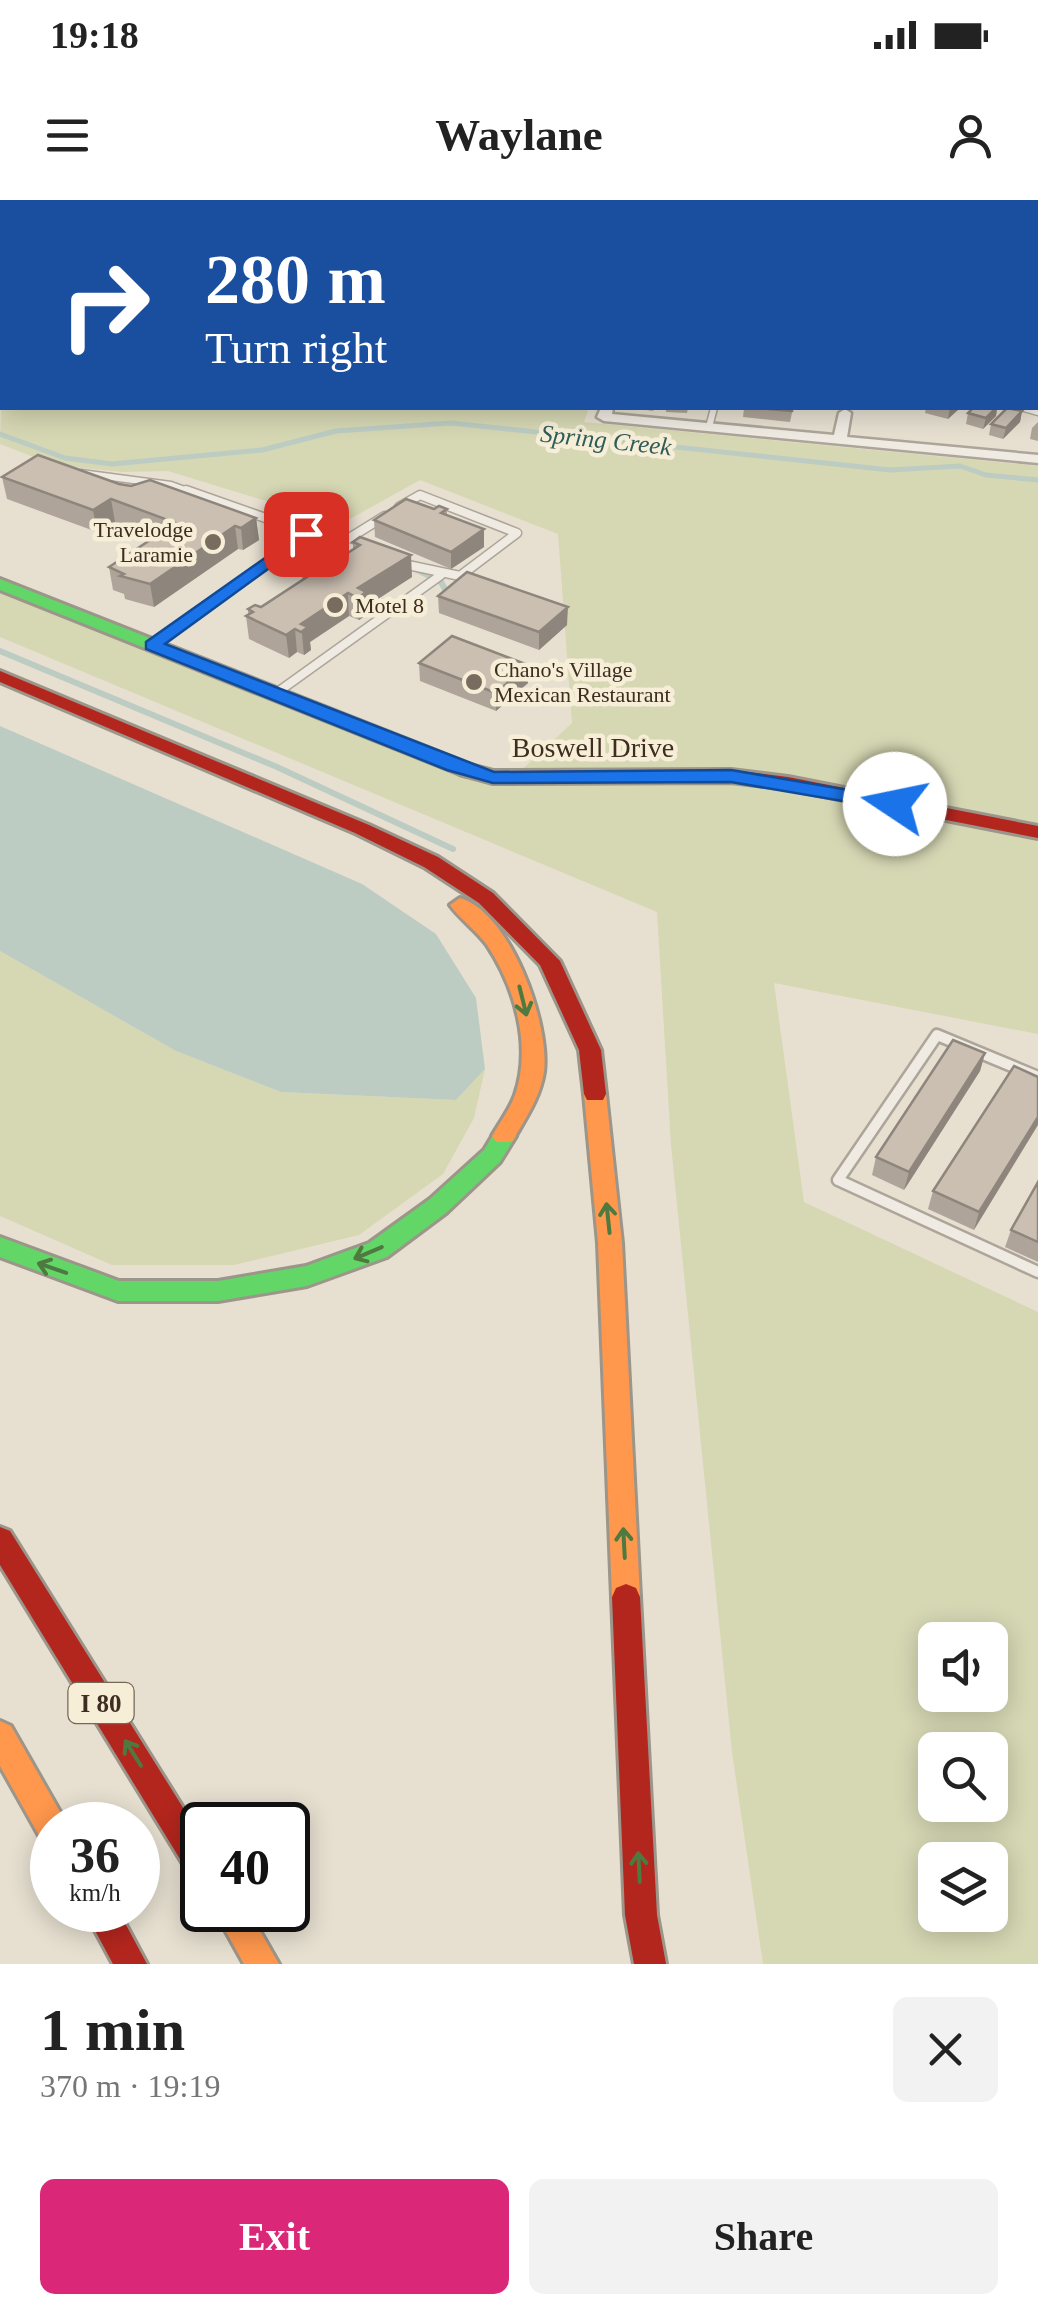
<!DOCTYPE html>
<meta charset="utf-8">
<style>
:root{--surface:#fff;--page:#f2f2f2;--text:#222;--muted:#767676;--accent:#db2777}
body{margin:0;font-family:Georgia,serif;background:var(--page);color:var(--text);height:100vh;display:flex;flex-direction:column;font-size:38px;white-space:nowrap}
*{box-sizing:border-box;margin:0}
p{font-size:32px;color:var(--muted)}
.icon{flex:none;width:55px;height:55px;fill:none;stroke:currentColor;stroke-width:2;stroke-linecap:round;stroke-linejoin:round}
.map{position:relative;height:1764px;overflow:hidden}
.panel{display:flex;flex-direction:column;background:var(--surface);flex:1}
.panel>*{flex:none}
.hud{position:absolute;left:0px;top:0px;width:1040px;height:210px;box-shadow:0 5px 25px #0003;background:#1a4fa0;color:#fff;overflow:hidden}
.controls{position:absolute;left:918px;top:1422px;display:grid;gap:20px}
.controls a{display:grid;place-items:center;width:90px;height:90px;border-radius:15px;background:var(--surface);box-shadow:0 5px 25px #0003;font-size:50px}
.speed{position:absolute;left:30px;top:1602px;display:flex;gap:20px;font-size:50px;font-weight:700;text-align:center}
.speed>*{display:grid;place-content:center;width:130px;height:130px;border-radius:50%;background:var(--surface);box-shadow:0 5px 25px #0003;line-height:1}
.speed small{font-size:25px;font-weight:400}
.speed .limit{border:5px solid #111;border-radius:15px;background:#fff;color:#111}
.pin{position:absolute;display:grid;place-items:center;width:85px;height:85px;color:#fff;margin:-42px;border-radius:20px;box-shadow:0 5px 15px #0006}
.me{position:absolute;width:110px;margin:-55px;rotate:281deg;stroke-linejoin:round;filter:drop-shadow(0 0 8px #0008)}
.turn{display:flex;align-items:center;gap:35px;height:210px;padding:0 40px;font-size:45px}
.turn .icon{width:130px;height:130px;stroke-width:2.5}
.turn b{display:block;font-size:70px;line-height:85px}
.round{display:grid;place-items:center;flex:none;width:105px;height:105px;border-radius:15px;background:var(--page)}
.overview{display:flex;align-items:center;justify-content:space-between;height:170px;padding:0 40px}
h1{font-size:60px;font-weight:800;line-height:75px}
.primary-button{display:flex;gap:20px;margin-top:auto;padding:20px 40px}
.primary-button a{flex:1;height:115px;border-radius:15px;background:var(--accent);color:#fff;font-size:40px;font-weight:800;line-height:115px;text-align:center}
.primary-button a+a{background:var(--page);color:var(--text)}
.status{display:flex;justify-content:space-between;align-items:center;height:70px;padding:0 50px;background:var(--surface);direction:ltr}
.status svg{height:28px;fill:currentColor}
header{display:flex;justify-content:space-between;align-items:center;height:130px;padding:0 40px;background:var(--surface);font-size:45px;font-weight:800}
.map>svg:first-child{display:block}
.green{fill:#d6d7b3;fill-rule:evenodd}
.water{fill:#bcccc2}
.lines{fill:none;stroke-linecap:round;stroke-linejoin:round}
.stream-far1{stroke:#bcccc2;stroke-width:5}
.stream{stroke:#bcccc2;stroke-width:6}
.lane-far2-casing{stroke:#ada599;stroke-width:9}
.lane-far1-casing{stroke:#ada599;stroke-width:11}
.lane-casing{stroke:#ada599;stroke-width:15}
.street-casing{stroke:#ada599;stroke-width:5}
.fast-casing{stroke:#9c958a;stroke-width:6}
.slow-casing{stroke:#9c958a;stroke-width:6}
.jam-casing{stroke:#9c958a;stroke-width:6}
.lane-far2{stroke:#efebe3;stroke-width:6}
.lane-far1{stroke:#efebe3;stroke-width:8}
.lane{stroke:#efebe3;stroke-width:10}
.street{fill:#efebe3;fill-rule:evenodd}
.fast{fill:#63d668;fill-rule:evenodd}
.slow{fill:#ff974d;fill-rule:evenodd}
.jam{fill:#b3261e;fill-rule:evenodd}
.wall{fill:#afa499}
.shaded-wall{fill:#8e867d}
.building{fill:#cbbfb2;stroke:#8e867d;stroke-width:2.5}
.oneway{stroke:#4e7a40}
.route{fill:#1a73e8;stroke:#114b97;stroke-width:2.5}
.poi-dot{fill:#786c5e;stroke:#f7eed8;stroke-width:4}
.labels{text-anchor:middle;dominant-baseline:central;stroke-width:9;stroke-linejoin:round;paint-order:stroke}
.far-poi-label{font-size:22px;fill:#3d2e20;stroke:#f7eed8;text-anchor:start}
.far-water-label{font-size:25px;font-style:italic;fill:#2f5d5a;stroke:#f7eed8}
.shield{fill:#f7eed8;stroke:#756857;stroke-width:2.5}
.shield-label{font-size:25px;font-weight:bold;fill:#3d2e20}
.street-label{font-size:28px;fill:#3d2e20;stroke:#f7eed8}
</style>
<div class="status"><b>19:18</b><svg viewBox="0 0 49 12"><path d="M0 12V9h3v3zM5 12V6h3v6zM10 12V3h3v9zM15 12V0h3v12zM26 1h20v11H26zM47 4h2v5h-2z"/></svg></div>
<header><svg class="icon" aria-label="menu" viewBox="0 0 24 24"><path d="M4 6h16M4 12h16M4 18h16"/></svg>Waylane<svg class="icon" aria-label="person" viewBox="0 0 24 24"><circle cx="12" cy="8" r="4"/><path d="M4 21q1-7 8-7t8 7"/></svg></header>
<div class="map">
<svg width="1038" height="1764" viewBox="0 0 1038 1764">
<rect width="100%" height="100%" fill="#e7e0d1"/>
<g class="green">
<path d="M2 169V208H589L584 222 1038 266V834L774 783 804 1002 1038 1112V1764H763L732 1552 671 945 657 712 0 437V384L454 566 514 577 572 523 558 334 420 280 341 324 168 271 122 272 54 265 0 244ZM935 1440H990V1495H935ZM935 1550H990V1605H935ZM935 1660H990V1715H935Z"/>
<path d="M0 751 176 851 281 892 456 900 485 869 474 918 443 974 359 1035 234 1065H112L0 1016Z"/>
</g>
<path class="water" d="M0 526 362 684 436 734 476 798 485 869 456 900 281 892 176 851 0 751Z"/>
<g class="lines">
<path class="stream-far1" d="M0 234 65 258 112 264 262 250 336 231 451 223 890 270 960 266 986 275 1038 280"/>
<g class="stream">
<path d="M412 367 441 382 450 398"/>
<path d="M0 451 277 567 453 649"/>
</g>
<g class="lane-far2-casing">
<g id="lane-far2">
<path d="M193 2 199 0"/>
<path d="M463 2 468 0"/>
<path d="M734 2 738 0"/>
<path d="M1024 208 1038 212"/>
<path d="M709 227 714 208"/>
<path d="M81 273 171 285 193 293"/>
</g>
</g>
<g class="lane-far1-casing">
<g id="lane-far1">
<path d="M186 290 362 352"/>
<path d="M399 307 420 295 517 333 460 376 403 364"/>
<path d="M338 345 385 316"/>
<path d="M152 445 306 334"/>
<path d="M275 494 441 375"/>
</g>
</g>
<g class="lane-casing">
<path id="lane" d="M1038 877 937 835 838 980 1038 1072"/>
</g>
<g class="street-casing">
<g id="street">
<path d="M447 0H464L465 2H449Z"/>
<rect x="0" y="66" width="2" height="7"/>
<path d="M601 208H613L612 214 834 235 839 213 845 209 851 213 847 237 1038 255V263L604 221 597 217Z"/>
</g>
</g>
<g class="fast-casing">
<g id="fast">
<path d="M774 0H794L795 2H776Z"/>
<path d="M0 379 474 566 476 570 467 576 460 574 0 390Z"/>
<path d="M504 927 512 930 516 936 500 962 446 1013 387 1057 307 1086 218 1101H118L0 1057V1037L119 1081H218L306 1066 369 1043 430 999 484 950 496 930Z"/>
</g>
</g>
<g class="slow-casing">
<g id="slow">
<path d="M460 698C511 713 550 824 544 872 540 898 525 919 512 942H496L492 936C500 922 510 909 515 895 532 846 515 787 487 745 476 730 461 720 450 705Z"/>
<path d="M595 886 606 894 622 1043 640 1397 636 1406 626 1410 616 1406 612 1397 598 1043 584 894Z"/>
<path d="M0 1521 11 1526 63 1617 66 1625H52V1643L41 1639 0 1566Z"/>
<path d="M214 1710H248L279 1764H244Z"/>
</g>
</g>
<g class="jam-casing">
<g id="jam">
<path d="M0 471 369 625 438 657 493 693 560 761 601 850 606 894 603 900H587L584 894 579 850 540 765 479 703 424 667 355 633 0 482Z"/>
<path d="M467 564 493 571 731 570 788 577 1038 626V638L788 589 731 582 493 583 460 574V566Z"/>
<path d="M0 1327 10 1331 202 1638V1682L191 1677 0 1365Z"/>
<path d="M626 1384 636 1388 640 1397 657 1715 666 1764H634L625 1715 612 1397 616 1388Z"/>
<path d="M84 1710H118L147 1764H113Z"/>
</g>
</g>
<use href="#lane-far2" class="lane-far2"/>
<use href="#lane-far1" class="lane-far1"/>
<use href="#lane" class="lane"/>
<use href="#street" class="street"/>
<use href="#fast" class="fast"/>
<use href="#slow" class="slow"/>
<use href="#jam" class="jam"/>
</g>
<g class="wall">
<path d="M707 0H730L725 2H707Z"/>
<path d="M2 25V67L0 66V26Z"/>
<path d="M633 208H655L653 211Z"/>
<path d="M666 208H688L687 213 666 212Z"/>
<path d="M744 208H793L790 222 743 217Z"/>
<path d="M926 208H960L948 219 925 213Z"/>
<path d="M973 208H997L996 216 983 229 966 224 968 213Z"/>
<path d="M1022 211 1020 222 1003 239 989 235 991 224Z"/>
<path d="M1038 222V241L1030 239 1032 228Z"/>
<path d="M2 277 119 284 256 318 259 340 243 350 238 349 154 407 125 399 124 394 113 390 109 367 155 336 115 322 97 332 7 299Z"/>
<path d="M434 309H447V315L484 329V347L451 369 375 337 374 320Z"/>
<path d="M360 337 412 377 367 406 368 414 359 420 349 416 310 442 311 450 304 455 297 452 289 458 249 439 246 416 248 415V409L261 407 302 380V375L315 374 353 349V342Z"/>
<path d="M438 396 567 425 539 450 439 413Z"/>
<path d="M419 463 528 465V483L496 511 420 481Z"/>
<path d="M985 853 980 871 904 990 872 975 876 957Z"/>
<path d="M1038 877 974 1030 928 1009 933 991Z"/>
<path d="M1038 982V1062L1005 1047 1011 1030Z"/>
</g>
<g class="shaded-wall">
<path d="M130 0H147L148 2H125Z"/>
<path d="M950 208H960L948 219Z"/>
<path d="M996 208H997L996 216 983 229 986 218Z"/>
<path d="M1022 211 1020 222 1003 239 1006 228Z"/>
<path d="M111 299 115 322 97 332 93 310Z"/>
<path d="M256 318 259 340 243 350 241 328Z"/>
<path d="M235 326 238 349 154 407 150 384Z"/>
<path d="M484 329V347L451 369V352Z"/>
<path d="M411 355 412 377 367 406 368 414 359 420 358 388Z"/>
<path d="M348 393 349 416 310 442 311 450 304 455 301 424Z"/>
<path d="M568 407 567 425 539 450V432Z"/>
<path d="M295 429 297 452 289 458 286 435Z"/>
<path d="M528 465V483L496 511V493Z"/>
<path d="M985 853 980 871 904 990 909 972Z"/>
<path d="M1038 917V925L974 1030 979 1012Z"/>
</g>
<g class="building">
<path d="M66 0H130L125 2H61Z"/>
<path d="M527 0H547L543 2Z"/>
<path d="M638 0H658L655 2Z"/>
<path d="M738 0H747L757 2H735Z"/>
<path d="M1020 0H1038V21V2H1016Z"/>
<path d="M2 25V53L0 52V26Z"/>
<path d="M757 208H792V211Z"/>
<path d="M973 208H996L986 218 968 213Z"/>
<path d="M1007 208 1022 211 1006 228 991 224Z"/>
<path d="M38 255 119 284 131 286 150 280 256 318 241 328 235 326 150 384 120 376 124 374 109 367 176 323 111 299 93 310 2 277Z"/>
<path d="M406 299 434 309 439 306 447 309 441 313 484 329 451 352 374 320Z"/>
<path d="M360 337 411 355 358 388 366 392 358 398 348 393 301 424 308 427 301 432 295 429 286 435 246 416 253 412 248 409 255 405 261 407 307 377 302 375 308 371 315 374 360 345 353 342Z"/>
<path d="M467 372 568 407 539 432 438 396Z"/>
<path d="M452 436 528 465 496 493 419 463Z"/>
<path d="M953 840 985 853 909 972 876 957Z"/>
<path d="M1014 866 1038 877V917L979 1012 933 991Z"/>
<path d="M1038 982V1042L1011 1030Z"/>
</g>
<defs><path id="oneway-shaft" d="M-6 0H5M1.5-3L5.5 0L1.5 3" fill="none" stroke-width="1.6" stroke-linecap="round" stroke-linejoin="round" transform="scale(2.5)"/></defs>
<g class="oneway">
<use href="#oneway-shaft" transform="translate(523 801) rotate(76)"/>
<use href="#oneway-shaft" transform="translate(608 1018) rotate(-96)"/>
<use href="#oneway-shaft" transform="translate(368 1053) rotate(157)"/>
<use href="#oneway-shaft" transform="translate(52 1068) rotate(-161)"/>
<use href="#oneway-shaft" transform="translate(624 1343) rotate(-93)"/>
<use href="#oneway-shaft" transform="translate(133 1553) rotate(-122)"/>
<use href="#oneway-shaft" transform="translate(639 1667) rotate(-93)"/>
</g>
<path class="route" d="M306 329 314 334 312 337 165 444 494 572 731 570 895 598 905 604 895 610 731 582 493 583 447 570 146 449V442Z"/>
<g class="poi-dot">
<circle cx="213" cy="342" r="10"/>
<circle cx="335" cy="405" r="10"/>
<circle cx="474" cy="482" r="10"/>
</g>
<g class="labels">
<g class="far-poi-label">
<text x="193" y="329" text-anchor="end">Travelodge<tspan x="193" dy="25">Laramie</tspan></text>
<text x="355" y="405">Motel 8</text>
<text x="494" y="469">Chano's Village<tspan x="494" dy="25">Mexican Restaurant</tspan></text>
</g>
<g class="far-water-label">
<text transform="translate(606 240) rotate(6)">Spring Creek</text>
</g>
<rect class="shield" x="68.5" y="1483" width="65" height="40" rx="8"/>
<g class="shield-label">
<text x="101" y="1503">I 80</text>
</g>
<g class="street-label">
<text x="593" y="547">Boswell Drive</text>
</g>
</g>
</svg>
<div class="controls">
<a><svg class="icon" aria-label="sound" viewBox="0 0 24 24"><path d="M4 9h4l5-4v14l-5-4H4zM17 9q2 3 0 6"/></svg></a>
<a><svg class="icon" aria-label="search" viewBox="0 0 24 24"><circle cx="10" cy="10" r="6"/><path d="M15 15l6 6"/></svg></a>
<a><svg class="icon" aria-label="layers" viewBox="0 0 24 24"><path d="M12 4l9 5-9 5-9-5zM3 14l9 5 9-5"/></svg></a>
</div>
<div class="speed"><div>36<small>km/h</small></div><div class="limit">40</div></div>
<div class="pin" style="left:306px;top:334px;background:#d93025"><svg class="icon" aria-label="arrive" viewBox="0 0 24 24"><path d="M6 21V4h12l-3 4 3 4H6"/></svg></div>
<svg class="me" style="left:895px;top:604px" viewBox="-20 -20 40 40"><circle r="19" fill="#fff"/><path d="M0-13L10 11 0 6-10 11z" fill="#1a73e8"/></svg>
<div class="hud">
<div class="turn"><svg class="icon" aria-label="right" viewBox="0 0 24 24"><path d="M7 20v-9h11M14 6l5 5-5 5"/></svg><div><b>280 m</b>Turn right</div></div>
</div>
</div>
<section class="panel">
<div class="overview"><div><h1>1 min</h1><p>370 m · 19:19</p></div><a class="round"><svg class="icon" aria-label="close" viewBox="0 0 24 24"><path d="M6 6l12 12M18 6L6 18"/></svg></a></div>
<div class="primary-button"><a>Exit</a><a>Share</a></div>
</section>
